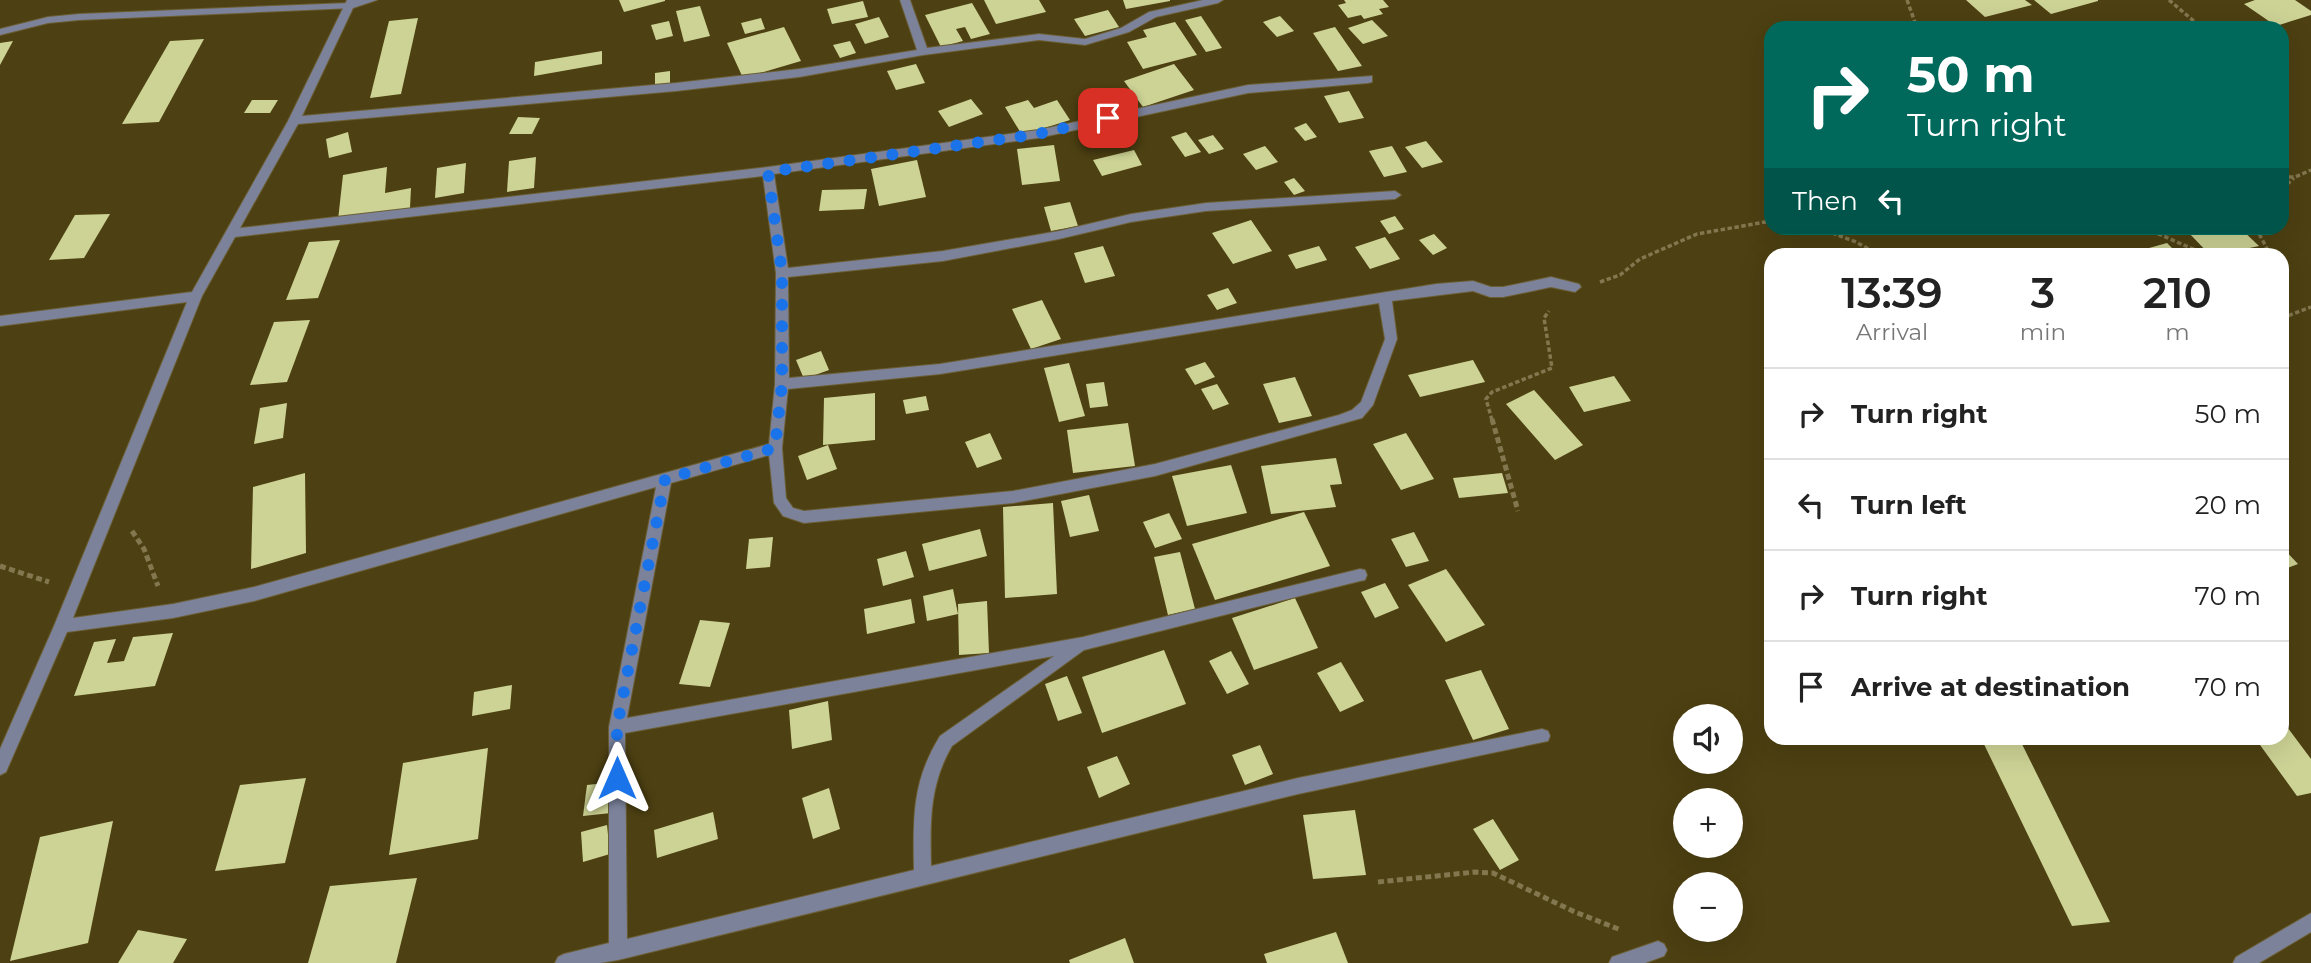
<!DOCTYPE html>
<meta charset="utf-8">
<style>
:root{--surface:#fff;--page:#f6f6f6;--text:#222;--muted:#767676;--line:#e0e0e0}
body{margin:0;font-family:Montserrat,sans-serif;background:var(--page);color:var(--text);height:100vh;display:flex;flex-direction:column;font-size:26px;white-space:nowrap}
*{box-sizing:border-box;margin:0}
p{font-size:23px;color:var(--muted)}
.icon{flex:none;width:38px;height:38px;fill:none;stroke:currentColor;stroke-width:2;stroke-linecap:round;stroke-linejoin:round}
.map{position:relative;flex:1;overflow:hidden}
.panel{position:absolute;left:1764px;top:248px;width:525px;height:497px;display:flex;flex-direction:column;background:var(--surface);border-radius:21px;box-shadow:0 7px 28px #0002}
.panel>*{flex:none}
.top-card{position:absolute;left:1764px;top:21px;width:525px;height:214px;border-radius:21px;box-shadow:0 7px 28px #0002;background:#00695c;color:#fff;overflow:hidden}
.controls{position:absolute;left:1673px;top:704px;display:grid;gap:14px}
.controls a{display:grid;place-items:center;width:70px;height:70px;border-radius:50%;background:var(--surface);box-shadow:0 7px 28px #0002;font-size:35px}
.pin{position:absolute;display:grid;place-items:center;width:60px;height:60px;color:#fff;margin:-30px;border-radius:14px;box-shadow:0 4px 10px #0006}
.me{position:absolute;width:77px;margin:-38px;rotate:0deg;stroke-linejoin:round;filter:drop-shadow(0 0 5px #0008)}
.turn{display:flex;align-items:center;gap:24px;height:147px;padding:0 28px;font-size:32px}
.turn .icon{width:91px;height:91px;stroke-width:2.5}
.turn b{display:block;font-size:49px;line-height:60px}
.then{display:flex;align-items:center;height:66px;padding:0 28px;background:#0003;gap:14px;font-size:26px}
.eta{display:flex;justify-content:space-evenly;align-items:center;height:119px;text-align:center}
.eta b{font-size:42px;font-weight:600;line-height:49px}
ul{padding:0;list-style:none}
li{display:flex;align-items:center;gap:21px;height:91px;padding:0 28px;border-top:2px solid var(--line)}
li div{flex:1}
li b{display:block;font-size:26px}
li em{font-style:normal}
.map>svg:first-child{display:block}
.building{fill:#cdd395}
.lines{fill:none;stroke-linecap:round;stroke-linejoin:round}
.lane-casing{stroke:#6b5e34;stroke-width:2}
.street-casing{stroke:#6b5e34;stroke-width:2}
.path-far1{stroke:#83774f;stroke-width:3.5;stroke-dasharray:4.5 2.5;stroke-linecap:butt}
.path{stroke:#83774f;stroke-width:5;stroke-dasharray:6 3.5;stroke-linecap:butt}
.lane{fill:#7b829a;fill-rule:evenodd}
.street{fill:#7b829a;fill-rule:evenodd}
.route{stroke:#1a73e8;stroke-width:12;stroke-dasharray:0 21.6}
</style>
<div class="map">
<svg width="2311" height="963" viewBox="0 0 2311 963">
<rect width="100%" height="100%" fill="#4d4012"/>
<g class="building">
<path d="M619 0H665V1L624 12Z"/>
<path d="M984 0H1039L1046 12 996 24Z"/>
<path d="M1123 0H1170V1L1126 9Z"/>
<path d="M1344 0H1383L1389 7 1379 9 1383 14 1364 19 1361 15 1348 18 1338 5 1346 3Z"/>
<path d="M1966 0H2025L2032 5 1985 17Z"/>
<path d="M2034 0H2098V1L2051 14Z"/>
<path d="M2255 0H2295L2311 11V15L2276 26 2244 4Z"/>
<path d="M863 1 868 17 832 24 827 9Z"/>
<path d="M972 3 990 34 971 39 965 27 956 29 963 41 941 47 925 15Z"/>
<path d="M700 6 710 36 684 42 676 11Z"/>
<path d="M1108 10 1119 27 1085 36 1074 19Z"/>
<path d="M1201 16 1222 48 1206 52 1185 20Z"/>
<path d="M1280 16 1294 31 1277 37 1263 22Z"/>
<path d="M879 17 889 37 865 44 855 24Z"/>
<path d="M418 18 401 94 370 98 389 21Z"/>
<path d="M761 18 765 29 745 34 741 23Z"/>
<path d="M1372 20 1388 36 1363 44 1348 28Z"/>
<path d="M669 21 673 36 656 40 651 25Z"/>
<path d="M1175 22 1197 55 1143 69 1127 42 1147 37 1143 30Z"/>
<path d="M784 27 801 61 743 78 727 43Z"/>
<path d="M1335 27 1362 66 1338 71 1313 33Z"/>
<path d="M204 39 159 122 122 124 170 41Z"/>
<path d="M13 41 0 65V43Z"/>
<path d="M850 41 856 53 840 58 833 45Z"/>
<path d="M602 51V64L534 76 535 62Z"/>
<path d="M916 64 925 83 896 90 887 71Z"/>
<path d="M1174 64 1194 90 1143 107 1124 81Z"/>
<path d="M670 71V84L655 86V73Z"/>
<path d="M1349 91 1364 118 1339 123 1324 96Z"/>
<path d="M971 99 983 114 949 127 938 111Z"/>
<path d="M252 100H278L270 113H244Z"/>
<path d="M1028 100 1034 108 1057 100 1070 120 1022 135 1005 107Z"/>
<path d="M518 117 540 118 532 134H509Z"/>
<path d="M1306 123 1317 137 1305 141 1294 128Z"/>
<path d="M348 132 352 152 329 158 326 139Z"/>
<path d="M1186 132 1201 152 1185 157 1171 137Z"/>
<path d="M1213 135 1224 149 1209 154 1198 140Z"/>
<path d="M1426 141 1443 162 1422 168 1405 147Z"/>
<path d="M1054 145 1060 181 1022 185 1017 149Z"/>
<path d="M1265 146 1278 162 1256 170 1243 154Z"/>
<path d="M1392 146 1407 172 1384 177 1369 151Z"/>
<path d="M1134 150 1142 165 1102 176 1093 160Z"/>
<path d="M536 157 534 188 507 192 509 161Z"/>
<path d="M917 160 926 197 879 206 871 169Z"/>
<path d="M466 163 464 193 435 198 437 168Z"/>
<path d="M387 167 385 193 411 188 410 208 338 220 343 175Z"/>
<path d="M1294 178 1305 191 1294 195 1284 182Z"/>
<path d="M867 189 864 209 819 211 822 190Z"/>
<path d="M1070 202 1078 226 1051 231 1044 207Z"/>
<path d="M110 214 84 258 49 260 75 215Z"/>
<path d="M1395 216 1404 229 1389 234 1380 221Z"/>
<path d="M1251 220 1272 251 1233 264 1212 233Z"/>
<path d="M2209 228H2240L2259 246 2211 256 2188 232Z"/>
<path d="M1434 234 1447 248 1433 255 1419 240Z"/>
<path d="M1385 237 1400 259 1370 269 1355 247Z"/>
<path d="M340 240 318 298 286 300 309 242Z"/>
<path d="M2167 243 2180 256H2124V255Z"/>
<path d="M1103 246 1115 276 1085 283 1074 253Z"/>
<path d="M1319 246 1327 260 1296 269 1288 255Z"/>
<path d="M1228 288 1237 303 1217 310 1207 295Z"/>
<path d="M1042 300 1061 339 1031 349 1012 309Z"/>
<path d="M310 320 287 382 250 385 274 322Z"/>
<path d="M821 351 829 370 804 379 796 360Z"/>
<path d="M1473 360 1485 382 1420 397 1408 375Z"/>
<path d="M1205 362 1215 377 1195 385 1185 369Z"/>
<path d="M1069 363 1085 416 1059 422 1044 368Z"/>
<path d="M1614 376 1631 401 1584 412 1569 387Z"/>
<path d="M1295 377 1312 416 1279 423 1263 384Z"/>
<path d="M1104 382 1108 406 1090 408 1086 384Z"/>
<path d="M1217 384 1229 404 1213 410 1201 389Z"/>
<path d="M1534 390 1583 445 1555 460 1506 404Z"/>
<path d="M875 393V440L823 445 824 398Z"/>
<path d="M926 396 929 410 906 414 903 400Z"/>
<path d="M287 403 283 438 254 444 260 408Z"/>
<path d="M1128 423 1135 466 1073 473 1067 430Z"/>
<path d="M990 433 1002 459 977 468 965 442Z"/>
<path d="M1406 433 1434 479 1401 490 1373 444Z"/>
<path d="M828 445 837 469 807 480 798 456Z"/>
<path d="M1336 458 1342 484 1330 485 1336 507 1271 514 1261 466Z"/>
<path d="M1231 465 1247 513 1187 526 1172 476Z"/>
<path d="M305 473 306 553 251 569 253 487Z"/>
<path d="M1502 473 1508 493 1459 498 1453 478Z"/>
<path d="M1089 495 1099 531 1070 537 1061 501Z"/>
<path d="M1053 503 1057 594 1005 598 1003 507Z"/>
<path d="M1304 512 1330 566 1215 600 1192 544Z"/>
<path d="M1169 513 1182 539 1155 548 1143 522Z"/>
<path d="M980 529 987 556 929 571 922 544Z"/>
<path d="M1414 532 1429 561 1406 567 1391 539Z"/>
<path d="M773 537 770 567 746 569 749 539Z"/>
<path d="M2282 547 2298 564 2282 570Z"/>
<path d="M906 551 914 577 883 586 877 559Z"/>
<path d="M1180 552 1195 609 1168 615 1154 557Z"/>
<path d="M1446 569 1485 625 1446 642 1408 585Z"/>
<path d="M1385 583 1399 608 1375 618 1361 592Z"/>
<path d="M953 589 958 614 927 621 923 596Z"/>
<path d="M1295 598 1318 648 1254 670 1232 618Z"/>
<path d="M911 599 915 623 867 634 864 609Z"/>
<path d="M987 601 989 653 959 655 958 604Z"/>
<path d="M700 620 730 623 710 687 679 684Z"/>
<path d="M173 633 155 686 74 696 94 642 116 639 107 663 124 661 133 637Z"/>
<path d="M1164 650 1186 704 1102 733 1082 677Z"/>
<path d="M1231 651 1249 684 1227 694 1209 661Z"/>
<path d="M1341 662 1364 701 1340 712 1317 673Z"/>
<path d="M1481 670 1509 729 1473 740 1445 680Z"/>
<path d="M1067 676 1082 713 1058 721 1045 684Z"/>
<path d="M512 685 510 709 472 716 474 692Z"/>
<path d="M828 701 832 740 792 749 789 710Z"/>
<path d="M2282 720 2311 759V793L2297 796 2255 738H2282Z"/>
<path d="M1981 738H2019L2110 922 2072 926Z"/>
<path d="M1260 745 1273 774 1245 785 1232 755Z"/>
<path d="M488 748 478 839 389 855 403 763Z"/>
<path d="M1117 756 1130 784 1099 798 1087 767Z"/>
<path d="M306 778 285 863 215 871 240 785Z"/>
<path d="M614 782 611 813 583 816 587 785Z"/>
<path d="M829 788 840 829 813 839 802 798Z"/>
<path d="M1355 810 1366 875 1313 879 1303 815Z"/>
<path d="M713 812 718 839 657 858 654 830Z"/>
<path d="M1493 819 1519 860 1500 870 1473 829Z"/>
<path d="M113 821 88 943 10 961 40 837Z"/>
<path d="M607 825 610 854 583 862 581 832Z"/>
<path d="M417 878 396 963H308L330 886Z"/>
<path d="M138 930 187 939 173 963H118Z"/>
<path d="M1336 932 1348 963H1267L1264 954Z"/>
<path d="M1125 938 1134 963H1070L1069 960Z"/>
</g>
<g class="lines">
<g class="lane-casing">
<path id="lane" d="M349 3 354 6 353 8 79 20 48 23 0 35V29L48 17 79 14Z"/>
</g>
<g class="street-casing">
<g id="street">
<path d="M347 0H377L353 8 302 116 676 83 799 69 917 50 900 0H910L927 48 1039 34 1085 39 1121 28 1149 12 1203 0H1223L1218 3 1156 17 1129 32 1085 45 1039 40 923 55 799 77 676 91 298 124 240 228 768 167 1038 130 1248 85 1372 76V82L1368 83 1248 93 1038 138 774 174 788 268 943 251 1059 231 1131 214 1206 203 1395 191 1401 195 1395 199 1206 211 1131 222 1059 239 943 261 788 277 789 378 940 364 1436 284 1473 281 1491 287H1503L1551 277 1579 284 1581 287 1575 292 1551 287 1503 297H1490L1473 291 1392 301 1397 339 1373 405 1362 418 1155 476 1013 503 804 523 783 516 774 503 769 455 671 483 627 718 1083 637 1360 569 1365 570 1367 575 1365 580 1360 581 1084 650 952 746C929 785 930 823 931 866L1298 778 1542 729 1548 731 1550 736 1548 741 1298 794 618 960 600 963H555L558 957 564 954 609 943V727L656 487 254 601 173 618 67 632 6 772 0 775V749L54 626 187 302 0 326V316L192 292 288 121ZM763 176 776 273 775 384 769 444 254 587 173 604 73 618 202 296 235 237ZM1379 303 1385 339 1361 402 1352 410 1339 415 1155 464 1013 491 804 511 793 508 786 498 782 448 788 389 940 374ZM1054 656 940 736C912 781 913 818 914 870L627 939 625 733Z"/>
<path d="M2311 913V932L2259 963H2233L2236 957Z"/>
<path d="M1658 941 1664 944 1667 950 1664 956 1645 963H1609L1612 957Z"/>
</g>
</g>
<g class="path-far1">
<path d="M1907 0 1917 28"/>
<path d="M2169 0 2202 28"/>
<path d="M2282 177H2295L2311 170"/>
<path d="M2282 189 2294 178"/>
<path d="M1819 228 1856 242 1881 256"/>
<path d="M2145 228 2209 256"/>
<path d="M2256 228 2271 256"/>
<path d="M1600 282 1620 275 1640 259 1697 234 1771 221"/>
<path d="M2282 318 2311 307"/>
<path d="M1492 420 1486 399 1492 392 1552 368 1544 318 1549 311"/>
</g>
<g class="path">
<path d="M1492 419 1518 511"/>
<path d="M132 531 144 549 158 586"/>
<path d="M0 566 49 582"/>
<path d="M1378 882 1475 872 1493 873 1575 912 1621 930"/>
</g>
<use href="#lane" class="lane"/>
<use href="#street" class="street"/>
</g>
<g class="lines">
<path class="route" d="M617 778V727L665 479 775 448 782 384V273L768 172 1038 134 1108 118"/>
</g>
</svg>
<div class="controls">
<a><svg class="icon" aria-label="sound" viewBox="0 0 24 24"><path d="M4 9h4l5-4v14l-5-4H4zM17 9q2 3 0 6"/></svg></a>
<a>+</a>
<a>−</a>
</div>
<div class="pin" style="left:1108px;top:118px;background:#d93025"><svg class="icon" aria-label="arrive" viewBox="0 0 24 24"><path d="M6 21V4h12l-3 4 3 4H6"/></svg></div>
<svg class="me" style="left:617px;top:778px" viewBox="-20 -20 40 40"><path d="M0-17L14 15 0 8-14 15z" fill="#1a73e8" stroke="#fff" stroke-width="4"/></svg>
<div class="top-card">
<div class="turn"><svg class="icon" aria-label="right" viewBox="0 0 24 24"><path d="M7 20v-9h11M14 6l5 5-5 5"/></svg><div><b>50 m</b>Turn right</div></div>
<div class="then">Then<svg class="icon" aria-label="left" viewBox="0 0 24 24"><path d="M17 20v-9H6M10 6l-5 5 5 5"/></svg></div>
</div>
<section class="panel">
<div class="eta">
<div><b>13:39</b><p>Arrival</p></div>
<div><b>3</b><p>min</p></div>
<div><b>210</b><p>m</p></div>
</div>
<ul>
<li><svg class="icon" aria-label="right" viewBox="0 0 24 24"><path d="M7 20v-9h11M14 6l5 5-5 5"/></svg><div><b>Turn right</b></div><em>50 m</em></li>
<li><svg class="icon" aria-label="left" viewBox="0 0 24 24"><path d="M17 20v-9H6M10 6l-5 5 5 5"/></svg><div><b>Turn left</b></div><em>20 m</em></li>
<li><svg class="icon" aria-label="right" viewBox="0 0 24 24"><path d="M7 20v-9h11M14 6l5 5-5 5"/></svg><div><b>Turn right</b></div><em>70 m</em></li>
<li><svg class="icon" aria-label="arrive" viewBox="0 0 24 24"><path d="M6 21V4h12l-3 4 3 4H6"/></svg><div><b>Arrive at destination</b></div><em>70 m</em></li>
</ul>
</section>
</div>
